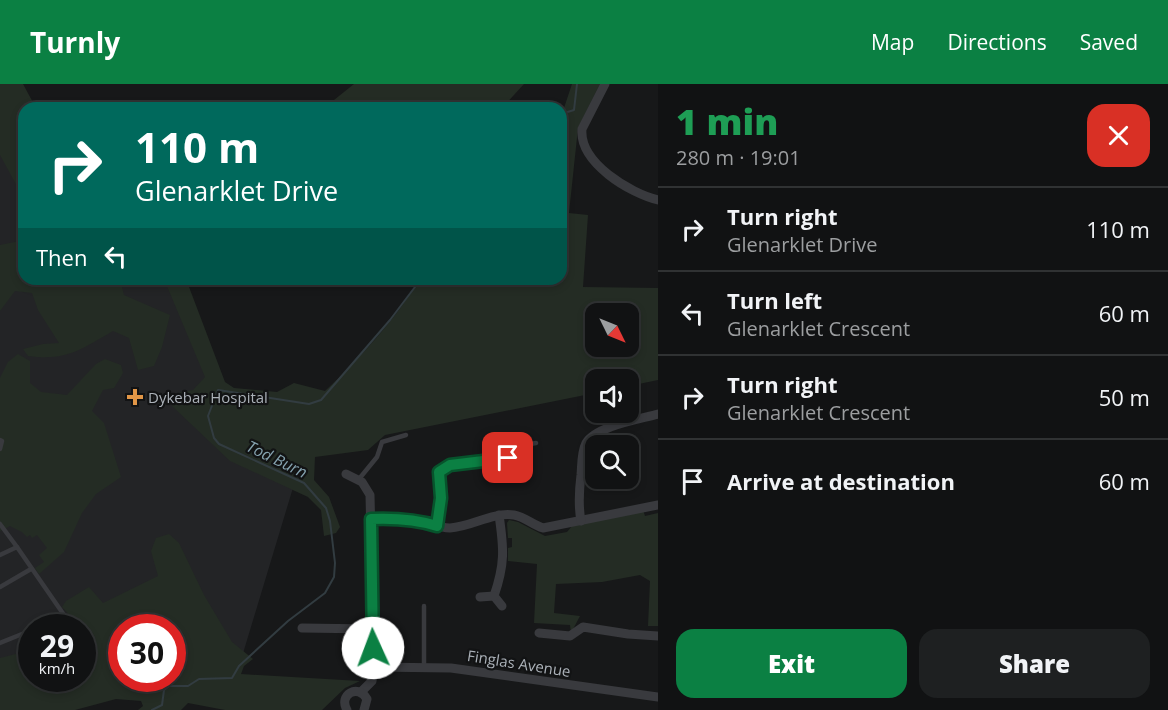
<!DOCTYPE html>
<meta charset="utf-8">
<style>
:root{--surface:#111213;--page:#1e2021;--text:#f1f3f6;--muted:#9c9ea0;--line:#303233;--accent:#0b8043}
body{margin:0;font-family:"Open Sans",sans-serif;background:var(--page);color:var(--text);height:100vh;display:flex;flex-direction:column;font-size:22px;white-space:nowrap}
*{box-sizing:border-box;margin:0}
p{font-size:20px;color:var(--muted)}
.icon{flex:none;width:33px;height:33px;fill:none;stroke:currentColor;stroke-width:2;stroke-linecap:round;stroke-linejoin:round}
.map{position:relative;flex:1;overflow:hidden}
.details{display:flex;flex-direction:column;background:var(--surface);width:510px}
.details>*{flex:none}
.top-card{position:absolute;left:18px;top:18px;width:549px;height:183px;border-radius:18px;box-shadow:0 3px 9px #0003,0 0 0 2px var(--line);background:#00695c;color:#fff;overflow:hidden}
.needle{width:39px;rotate:133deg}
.buttons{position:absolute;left:585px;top:219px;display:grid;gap:12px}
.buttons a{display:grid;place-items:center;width:54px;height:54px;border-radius:12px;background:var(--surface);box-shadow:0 3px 9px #0003,0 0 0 2px var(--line);font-size:30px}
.speed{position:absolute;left:18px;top:530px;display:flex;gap:12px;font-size:30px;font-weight:700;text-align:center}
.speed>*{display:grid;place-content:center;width:78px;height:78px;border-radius:50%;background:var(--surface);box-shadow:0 3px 9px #0003,0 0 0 2px var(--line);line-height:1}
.speed small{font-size:15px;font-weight:400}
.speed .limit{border:9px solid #d22;background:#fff;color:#111}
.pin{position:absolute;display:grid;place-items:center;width:51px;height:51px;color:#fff;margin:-26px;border-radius:12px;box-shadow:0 3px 9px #0006}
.me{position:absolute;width:66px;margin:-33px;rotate:358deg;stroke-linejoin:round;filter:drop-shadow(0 0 4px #0008)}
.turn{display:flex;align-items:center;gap:21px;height:126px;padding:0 18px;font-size:27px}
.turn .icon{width:78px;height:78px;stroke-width:2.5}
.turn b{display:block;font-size:42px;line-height:51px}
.then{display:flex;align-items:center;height:57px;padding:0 18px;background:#0003;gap:12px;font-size:22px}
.round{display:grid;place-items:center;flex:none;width:63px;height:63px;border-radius:18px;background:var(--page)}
.summary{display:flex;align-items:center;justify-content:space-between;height:102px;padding:0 18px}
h1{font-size:36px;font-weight:800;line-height:45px;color:#1e9e55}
.cta{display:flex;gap:12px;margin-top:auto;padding:12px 18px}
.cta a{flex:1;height:69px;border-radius:18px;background:var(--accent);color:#fff;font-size:24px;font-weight:800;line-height:69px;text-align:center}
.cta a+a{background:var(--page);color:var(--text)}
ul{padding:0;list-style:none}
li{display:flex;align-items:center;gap:18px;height:84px;padding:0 18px;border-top:2px solid var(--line)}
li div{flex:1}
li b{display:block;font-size:22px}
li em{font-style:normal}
header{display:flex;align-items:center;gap:36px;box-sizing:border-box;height:84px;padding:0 30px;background:var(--accent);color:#fff}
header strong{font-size:28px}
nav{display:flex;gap:33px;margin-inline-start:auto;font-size:21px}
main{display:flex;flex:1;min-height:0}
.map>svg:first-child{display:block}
.built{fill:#232426;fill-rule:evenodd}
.green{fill:#242c24;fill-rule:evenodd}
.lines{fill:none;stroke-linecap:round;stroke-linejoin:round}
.stream{stroke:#323c41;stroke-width:2}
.service{stroke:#393a3e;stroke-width:4.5}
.minor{stroke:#393a3e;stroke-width:9}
.route-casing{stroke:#07532c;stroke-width:15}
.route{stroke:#0b8043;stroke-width:10}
.poi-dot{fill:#e19647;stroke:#121314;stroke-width:2}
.labels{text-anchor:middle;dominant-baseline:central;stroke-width:4.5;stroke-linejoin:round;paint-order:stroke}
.poi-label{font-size:15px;fill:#abb1b8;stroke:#121314;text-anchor:start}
.street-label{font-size:15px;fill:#abb1b8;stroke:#121314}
.water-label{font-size:16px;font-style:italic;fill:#85a2af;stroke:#121314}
</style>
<header>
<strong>Turnly</strong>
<nav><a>Map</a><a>Directions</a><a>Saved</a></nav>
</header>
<main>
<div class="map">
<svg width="658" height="626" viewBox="0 0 658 626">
<rect width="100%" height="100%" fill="#171819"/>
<path class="built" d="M0 0 24 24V195H175L221 304 318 321 241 576 129 607 0 626ZM32 543H82V594H32ZM122 543H172V594H122Z"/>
<g class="green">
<path d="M0 0H23L36 24H24V115L0 71Z"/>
<path d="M354 0H524L502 24H324Z"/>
<path d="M572 0H600L578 44 569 129 588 131 583 203 658 204V296L629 302 628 296H596L595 309 385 351 368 366 315 373 314 396 329 413 340 443 336 449 324 452 321 426 308 413 230 377 172 322 177 309 193 306 205 293 164 195H186L225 298 234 304 277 308 294 299 325 307C361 273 394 237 420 195H561V26L564 24ZM596 230H628V262H596Z"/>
<path d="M24 156V195H120L124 211 170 231 162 263 154 282 138 286 129 254 113 247C80 266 67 277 28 272L23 265 43 260 59 259 38 226 32 209 15 207 0 227V161Z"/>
<path d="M18 270 30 277V299L41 308 67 311 96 280 105 275 121 281 123 289 114 304 103 306 92 327 104 339 121 393 96 410 82 429 64 468 39 490 35 484 44 478 39 471 47 464 37 451 32 454 30 451 27 453 22 448 10 442 0 447V294L8 278Z"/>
<path d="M643 426 645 432 658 429V542H648L650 497 640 491 602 498 556 500 554 529 580 532 571 549 570 541 534 539 537 480 508 477V464L512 463V454H508L507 439 509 436 518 438 545 452 567 448 572 442Z"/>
<path d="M169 450 179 459 204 511 232 558 253 575 244 582 241 590 360 597 345 604 322 626H225L188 619 181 626H138L143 622 141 617 116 615 75 626H0V574L31 566 32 594H82V543H68L75 537 62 523 66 517 89 503 103 519 158 492 151 467 156 454ZM122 543H172V594H122Z"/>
</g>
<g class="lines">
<g class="stream">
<path d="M561 30 574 26 577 0"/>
<path d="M152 626 162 621 164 606 169 602H188L199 595 232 594 239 582 288 537 325 509 334 493 335 479 330 437 326 424 304 399 219 360 214 354 208 332 218 306 309 320 321 316 390 236 421 195"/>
</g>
<g class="service">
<path d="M0 356 2 357 0 365"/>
<path d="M508 373 519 362 536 359"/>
<path d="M359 395 377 373 382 358 406 351"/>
<path d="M0 440 17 463"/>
<path d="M0 471 17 463 64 531 37 543"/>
<path d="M0 503 31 485"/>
<path d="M0 559 32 546"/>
<path d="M424 584V522"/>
</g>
<g class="minor">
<path d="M605 0 582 45C579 79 630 109 658 116"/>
<path d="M346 390 362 398 370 411 374 583 372 597 361 608"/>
<path d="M499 431C504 465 505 480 494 512L502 522"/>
<path d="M371 435C387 434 403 432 418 436 428 438 439 444 450 444 472 443 491 428 514 431 525 433 533 441 543 444L658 421"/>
<path d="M581 437C578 421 579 407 581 391 582 381 581 369 586 359 596 342 640 335 658 330"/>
<path d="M437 442 441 414 439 388 450 381 508 373"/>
<path d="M480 513 494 512"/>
<path d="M302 544 372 545"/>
<path d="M539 549 570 552 583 543 628 550 658 552"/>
<path d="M374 583 451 584 658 613"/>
<path d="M347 626C338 611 358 599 367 615L364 626"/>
</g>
</g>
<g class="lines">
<g class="route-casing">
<path id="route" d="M373 564 371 435C395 434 415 435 437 442L441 414 439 388 450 381 508 374"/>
</g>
<use href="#route" class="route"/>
</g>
<path class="poi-dot" d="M132 304h6v6h6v6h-6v6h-6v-6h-6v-6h6z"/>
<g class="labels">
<g class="poi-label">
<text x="148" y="313">Dykebar Hospital</text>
</g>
<g class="street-label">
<text transform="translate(519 579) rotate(9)">Finglas Avenue</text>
</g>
<g class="water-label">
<text transform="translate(277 375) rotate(26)">Tod Burn</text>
</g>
</g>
</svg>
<div class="buttons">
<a><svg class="needle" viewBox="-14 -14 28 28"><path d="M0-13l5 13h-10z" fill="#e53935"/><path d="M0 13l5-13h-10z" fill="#9c9ea0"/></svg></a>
<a><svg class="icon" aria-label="sound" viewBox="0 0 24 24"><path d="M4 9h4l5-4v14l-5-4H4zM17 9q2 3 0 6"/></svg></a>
<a><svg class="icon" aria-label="search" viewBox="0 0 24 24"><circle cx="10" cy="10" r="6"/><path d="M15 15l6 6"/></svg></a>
</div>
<div class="speed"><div>29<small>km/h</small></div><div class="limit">30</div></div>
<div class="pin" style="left:508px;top:374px;background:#d93025"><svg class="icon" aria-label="arrive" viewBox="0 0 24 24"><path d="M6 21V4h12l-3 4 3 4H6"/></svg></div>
<svg class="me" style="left:373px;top:564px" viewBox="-20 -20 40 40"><circle r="19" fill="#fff"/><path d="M0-13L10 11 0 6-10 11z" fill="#0b8043"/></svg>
<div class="top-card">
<div class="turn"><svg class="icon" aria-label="right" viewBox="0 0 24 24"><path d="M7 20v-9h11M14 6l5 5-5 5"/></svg><div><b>110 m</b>Glenarklet Drive</div></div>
<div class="then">Then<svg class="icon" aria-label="left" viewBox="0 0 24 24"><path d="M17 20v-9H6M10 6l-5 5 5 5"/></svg></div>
</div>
</div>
<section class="details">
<div class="summary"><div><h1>1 min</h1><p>280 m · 19:01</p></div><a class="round" style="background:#d93025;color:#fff"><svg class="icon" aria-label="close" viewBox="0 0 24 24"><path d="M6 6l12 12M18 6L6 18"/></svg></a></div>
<ul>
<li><svg class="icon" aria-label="right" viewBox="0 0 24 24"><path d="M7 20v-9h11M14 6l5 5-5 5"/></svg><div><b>Turn right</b><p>Glenarklet Drive</p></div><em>110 m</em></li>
<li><svg class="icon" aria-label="left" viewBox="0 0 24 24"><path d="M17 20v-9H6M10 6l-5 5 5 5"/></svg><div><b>Turn left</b><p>Glenarklet Crescent</p></div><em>60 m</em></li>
<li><svg class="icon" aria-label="right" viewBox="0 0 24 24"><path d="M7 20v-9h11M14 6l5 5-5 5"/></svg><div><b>Turn right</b><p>Glenarklet Crescent</p></div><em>50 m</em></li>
<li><svg class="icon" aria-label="arrive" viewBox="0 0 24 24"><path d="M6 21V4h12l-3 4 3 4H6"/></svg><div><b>Arrive at destination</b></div><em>60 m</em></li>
</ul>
<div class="cta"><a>Exit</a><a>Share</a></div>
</section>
</main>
